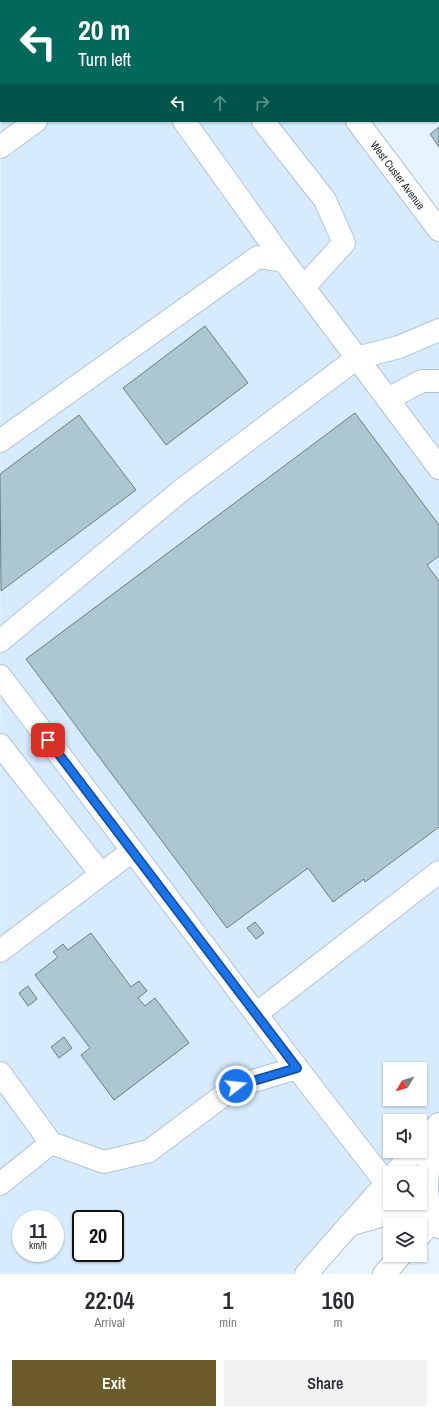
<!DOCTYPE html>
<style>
:root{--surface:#fff;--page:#f2f2f3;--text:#2b2b33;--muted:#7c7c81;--accent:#6b5c2a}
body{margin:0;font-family:"Archivo Narrow",sans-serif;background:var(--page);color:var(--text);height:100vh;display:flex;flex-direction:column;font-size:15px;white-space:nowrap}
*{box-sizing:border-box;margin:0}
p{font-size:13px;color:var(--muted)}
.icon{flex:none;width:22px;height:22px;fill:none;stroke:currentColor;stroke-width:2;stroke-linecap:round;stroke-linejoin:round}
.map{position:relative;height:1274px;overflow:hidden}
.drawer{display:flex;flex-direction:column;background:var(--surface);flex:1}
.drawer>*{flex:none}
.banner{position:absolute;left:0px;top:0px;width:439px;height:122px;box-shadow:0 1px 3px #0004;background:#00695c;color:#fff;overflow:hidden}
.needle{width:26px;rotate:232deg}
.tools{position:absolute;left:383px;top:1062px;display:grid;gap:8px}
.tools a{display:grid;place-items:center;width:44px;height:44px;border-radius:0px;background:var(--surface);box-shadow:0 1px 3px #0004;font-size:20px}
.speed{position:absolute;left:12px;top:1210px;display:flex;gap:8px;font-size:20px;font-weight:700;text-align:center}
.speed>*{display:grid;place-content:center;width:52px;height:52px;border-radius:50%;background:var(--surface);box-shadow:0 1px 3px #0004;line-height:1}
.speed small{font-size:10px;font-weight:400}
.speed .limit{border:2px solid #111;border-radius:6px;background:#fff;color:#111}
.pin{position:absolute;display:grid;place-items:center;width:34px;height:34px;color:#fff;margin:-17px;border-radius:8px;box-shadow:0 2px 6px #0006}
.me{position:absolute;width:44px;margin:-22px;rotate:74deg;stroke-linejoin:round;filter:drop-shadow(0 0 3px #0008)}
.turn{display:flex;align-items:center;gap:14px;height:84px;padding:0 12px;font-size:18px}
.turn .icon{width:52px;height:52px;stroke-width:2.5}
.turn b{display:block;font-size:28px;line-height:34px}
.lanes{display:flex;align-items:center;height:38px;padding:0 12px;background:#0003;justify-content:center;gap:20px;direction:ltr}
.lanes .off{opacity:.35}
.eta{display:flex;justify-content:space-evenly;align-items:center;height:68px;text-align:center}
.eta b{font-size:24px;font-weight:600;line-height:28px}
.button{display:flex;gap:8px;margin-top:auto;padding:8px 12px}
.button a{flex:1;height:46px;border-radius:0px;background:var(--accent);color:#fff;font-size:16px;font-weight:600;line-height:46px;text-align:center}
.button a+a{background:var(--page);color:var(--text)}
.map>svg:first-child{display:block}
.built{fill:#d6ebfd;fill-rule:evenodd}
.building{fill:#acc7cf;stroke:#657f86}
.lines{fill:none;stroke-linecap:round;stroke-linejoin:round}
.minor-casing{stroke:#b1c4d5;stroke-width:24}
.major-casing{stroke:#b1c4d5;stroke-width:24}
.minor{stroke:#fff;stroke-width:22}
.major{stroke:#fff;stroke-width:22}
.route-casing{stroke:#114b97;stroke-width:10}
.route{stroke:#1a73e8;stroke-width:7}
.labels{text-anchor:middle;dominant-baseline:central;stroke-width:3;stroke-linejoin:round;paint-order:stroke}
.street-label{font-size:11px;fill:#22292f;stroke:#e7f3fd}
</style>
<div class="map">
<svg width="439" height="1274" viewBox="0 0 439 1274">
<rect width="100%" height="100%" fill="#e7f3fd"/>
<path class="built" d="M1 110V121H357L439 230V1125L420 1146V1121H390V1151H415L326 1252 292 1274H0ZM390 1069H420V1099H390ZM21 1219H55V1253H21ZM81 1219H115V1253H81Z"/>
<g class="building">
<path d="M439 127V147L430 134Z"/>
<path d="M205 326 248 383 166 445 123 388Z"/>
<path d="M355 413 439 525V556L427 565 439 581V827L365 882 364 879 333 902 308 868 227 928 26 659Z"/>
<path d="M79 415 136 490 1 591 0 474Z"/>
<path d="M255 922 264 933 256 939 247 928Z"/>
<path d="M91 933 131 987 139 981 147 991 138 998 145 1006 155 998 189 1043 114 1100 81 1055 90 1048 35 975 58 957 53 952 63 944 68 950Z"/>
<path d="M28 986 37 999 28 1006 19 993Z"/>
<path d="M64 1037 72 1048 59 1058 51 1047Z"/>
</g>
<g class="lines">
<g class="minor-casing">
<g id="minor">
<path d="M267 0 268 1"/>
<path d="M196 1 197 0"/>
<path d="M184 121 284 261"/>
<path d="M263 121 325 200 344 243 304 287"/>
<path id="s1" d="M357 121 439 230"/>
<path d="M0 147 36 121"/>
<path d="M388 399 422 381H439"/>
<path d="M0 441 258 257 284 261 357 358 399 347 439 330"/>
<path d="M0 641 183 489 357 358 439 468"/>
<path d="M0 676 297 1068 386 1183"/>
<path d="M0 745 101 874"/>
<path d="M0 951 132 851"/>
<path d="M256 1014 439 872"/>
<path d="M0 1073 51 1143 104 1162 149 1151 236 1086 297 1068"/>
<path d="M435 1129C430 1161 418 1199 439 1227"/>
<path d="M0 1184 51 1143"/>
<path d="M349 1225 391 1213 413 1215 434 1220"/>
</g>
</g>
<g class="major-casing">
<g id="major">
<path d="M420 1145 439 1124"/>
<path d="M395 1173 415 1151"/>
<path d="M420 1235 439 1214"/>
<path d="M306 1274 390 1179"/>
<path d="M384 1274 401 1255"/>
</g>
</g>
<use href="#minor" class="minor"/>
<use href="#major" class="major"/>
</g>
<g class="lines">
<g class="route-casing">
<path id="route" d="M48 740 297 1068 236 1086"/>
</g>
<use href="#route" class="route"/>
</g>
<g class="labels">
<g class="street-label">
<text stroke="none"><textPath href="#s1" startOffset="68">West Custer Avenue</textPath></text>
</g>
</g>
</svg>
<div class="tools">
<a><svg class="needle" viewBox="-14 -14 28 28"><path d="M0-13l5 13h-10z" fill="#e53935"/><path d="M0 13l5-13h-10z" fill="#7c7c81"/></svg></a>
<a><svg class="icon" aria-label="sound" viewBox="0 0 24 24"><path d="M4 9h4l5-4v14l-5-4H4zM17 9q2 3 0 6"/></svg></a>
<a><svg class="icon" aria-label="search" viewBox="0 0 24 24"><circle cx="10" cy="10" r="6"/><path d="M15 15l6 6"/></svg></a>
<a><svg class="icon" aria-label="layers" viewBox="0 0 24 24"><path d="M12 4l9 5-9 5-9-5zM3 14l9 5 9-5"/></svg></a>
</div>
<div class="speed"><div>11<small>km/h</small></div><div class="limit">20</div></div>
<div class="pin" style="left:48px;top:740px;background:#d93025"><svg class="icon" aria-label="arrive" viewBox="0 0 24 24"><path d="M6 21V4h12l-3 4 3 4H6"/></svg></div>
<svg class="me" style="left:236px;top:1086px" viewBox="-20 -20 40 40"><circle r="17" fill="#1a73e8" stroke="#fff" stroke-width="3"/><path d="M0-11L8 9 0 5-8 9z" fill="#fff"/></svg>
<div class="banner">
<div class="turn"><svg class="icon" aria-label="left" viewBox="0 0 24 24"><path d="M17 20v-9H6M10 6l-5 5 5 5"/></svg><div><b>20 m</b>Turn left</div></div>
<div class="lanes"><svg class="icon" aria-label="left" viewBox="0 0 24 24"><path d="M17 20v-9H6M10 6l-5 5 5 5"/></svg><svg class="icon off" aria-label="ahead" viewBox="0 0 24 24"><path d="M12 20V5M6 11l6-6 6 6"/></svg><svg class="icon off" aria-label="right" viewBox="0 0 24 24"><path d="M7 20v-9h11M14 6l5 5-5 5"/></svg></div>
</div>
</div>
<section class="drawer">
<div class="eta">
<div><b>22:04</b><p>Arrival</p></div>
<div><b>1</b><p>min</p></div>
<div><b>160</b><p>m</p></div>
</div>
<div class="button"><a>Exit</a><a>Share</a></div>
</section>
